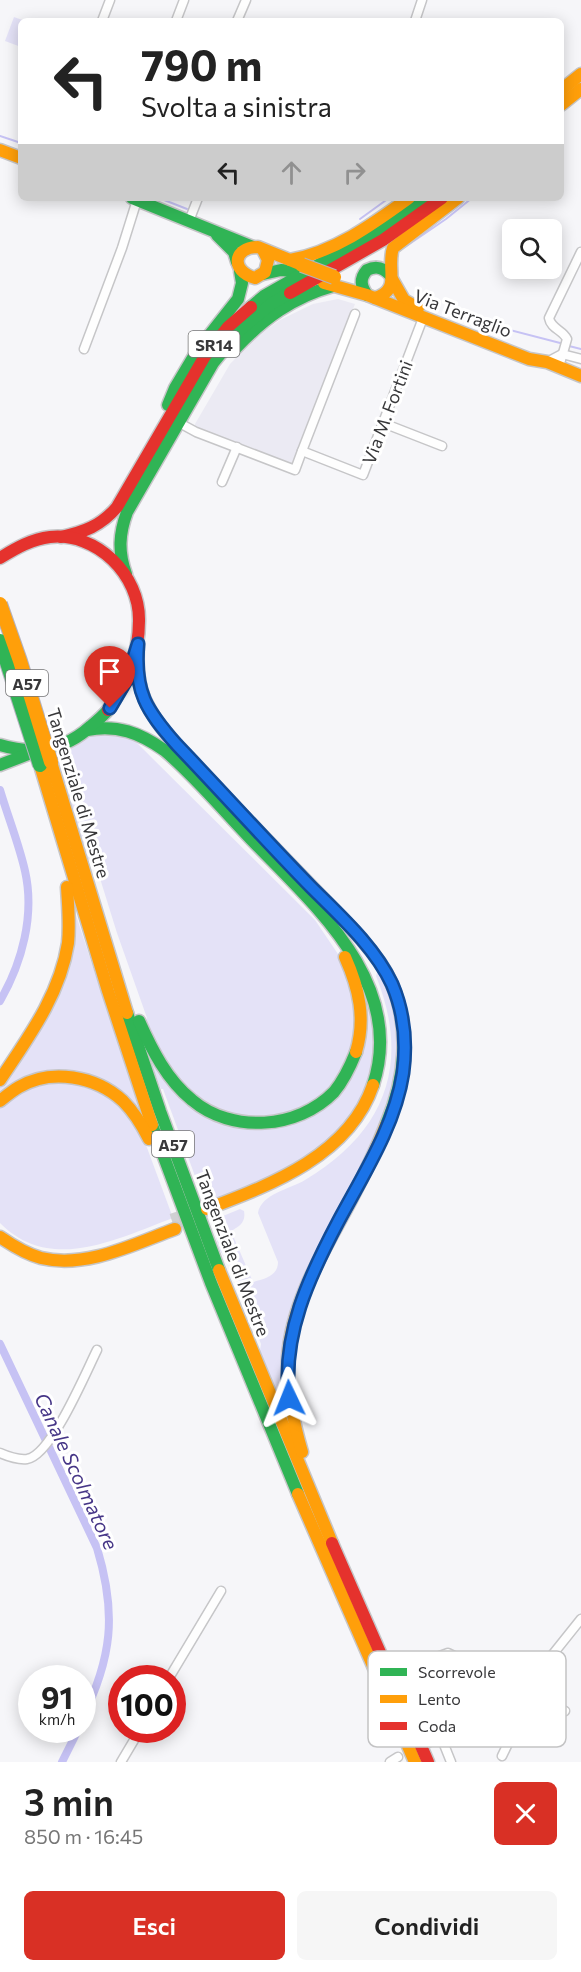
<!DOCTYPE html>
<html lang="it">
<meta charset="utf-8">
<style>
:root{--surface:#fff;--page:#f6f6f6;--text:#222;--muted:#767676;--accent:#d93025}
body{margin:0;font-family:Commissioner,sans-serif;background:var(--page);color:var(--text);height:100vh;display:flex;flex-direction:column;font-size:22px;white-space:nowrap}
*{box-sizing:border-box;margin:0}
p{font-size:20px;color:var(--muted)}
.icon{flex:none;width:33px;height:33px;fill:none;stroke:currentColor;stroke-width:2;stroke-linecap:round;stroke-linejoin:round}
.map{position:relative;height:1762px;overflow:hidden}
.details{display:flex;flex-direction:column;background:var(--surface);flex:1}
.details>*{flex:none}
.top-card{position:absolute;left:18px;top:18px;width:546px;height:183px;border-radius:9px;box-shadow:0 3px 15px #0003;background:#fff;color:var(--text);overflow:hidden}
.fabs{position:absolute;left:502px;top:219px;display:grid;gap:12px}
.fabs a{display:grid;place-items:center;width:60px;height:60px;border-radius:9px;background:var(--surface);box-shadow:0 3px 15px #0003;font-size:30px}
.speed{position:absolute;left:18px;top:1665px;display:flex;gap:12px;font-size:30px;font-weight:700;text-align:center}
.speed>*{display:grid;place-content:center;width:78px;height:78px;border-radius:50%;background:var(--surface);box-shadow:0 3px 15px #0003;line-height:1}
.speed small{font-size:15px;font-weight:400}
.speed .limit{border:9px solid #d22;background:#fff;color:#111}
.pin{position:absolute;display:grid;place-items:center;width:51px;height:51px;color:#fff;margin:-62px -26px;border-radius:50% 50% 50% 0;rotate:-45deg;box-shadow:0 0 6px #0007}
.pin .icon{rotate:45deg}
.me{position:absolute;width:66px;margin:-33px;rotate:358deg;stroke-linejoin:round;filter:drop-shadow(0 0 4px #0008)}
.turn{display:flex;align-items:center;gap:21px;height:126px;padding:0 24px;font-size:27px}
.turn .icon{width:78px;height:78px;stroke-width:2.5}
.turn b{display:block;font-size:42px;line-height:51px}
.lanes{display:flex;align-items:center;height:57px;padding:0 24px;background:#0003;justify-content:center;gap:30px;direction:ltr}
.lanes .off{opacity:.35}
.round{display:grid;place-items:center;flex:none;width:63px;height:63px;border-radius:9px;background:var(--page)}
.head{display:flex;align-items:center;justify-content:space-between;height:102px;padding:0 24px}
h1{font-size:36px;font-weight:600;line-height:45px}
.action{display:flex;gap:12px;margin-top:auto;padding:12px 24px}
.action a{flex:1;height:69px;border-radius:9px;background:var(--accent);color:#fff;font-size:24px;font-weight:600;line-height:69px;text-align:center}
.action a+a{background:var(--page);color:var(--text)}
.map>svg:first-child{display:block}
.built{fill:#ebeaf3}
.green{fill:#e4e2f7}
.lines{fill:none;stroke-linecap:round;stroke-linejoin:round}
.stream{stroke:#c6c2f4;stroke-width:2}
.canal{stroke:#c6c2f4;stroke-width:8}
.highway-tunnel{stroke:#d0d0d3;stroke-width:15;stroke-dasharray:15 8;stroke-linecap:butt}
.street-casing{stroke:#c6c6c8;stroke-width:11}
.fast-casing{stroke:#c6c6c8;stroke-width:15}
.slow-casing{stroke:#c6c6c8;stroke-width:15}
.jam-casing{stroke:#c6c6c8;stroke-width:15}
.street{stroke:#fefefe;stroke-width:8}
.fast{stroke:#30b455;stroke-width:12}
.slow{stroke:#ff9f0a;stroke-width:12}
.jam{stroke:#e5322d;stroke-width:12}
.fast-bridge-casing{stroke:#b4b3bf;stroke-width:16;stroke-linecap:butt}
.slow-bridge-casing{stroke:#b4b3bf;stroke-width:16;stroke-linecap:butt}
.fast-bridge{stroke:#30b455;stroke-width:14}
.slow-bridge{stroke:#ff9f0a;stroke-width:14}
.route-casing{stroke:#114b97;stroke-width:15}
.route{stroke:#1a73e8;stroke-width:10}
.labels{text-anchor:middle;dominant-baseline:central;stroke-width:6;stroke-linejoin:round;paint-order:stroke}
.shield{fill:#fff;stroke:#747475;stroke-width:1.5}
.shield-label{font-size:16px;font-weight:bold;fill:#38383a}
.street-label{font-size:18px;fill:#38383a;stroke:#fff}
.water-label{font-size:20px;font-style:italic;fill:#463687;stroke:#fff}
.key{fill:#fff;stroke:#c3c3c4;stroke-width:1.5}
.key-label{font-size:16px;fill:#38383a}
</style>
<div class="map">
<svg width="581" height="1762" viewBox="0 0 581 1762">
<rect width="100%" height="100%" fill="#f6f6f9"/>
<path class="built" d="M338 299 355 304 291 467 195 428V424L230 364 256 337 280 320 313 304Z"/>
<g class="green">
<path d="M14 17 25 21H21V47L5 41Z"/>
<path d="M108 733 127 737 136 742 315 920 340 957 351 982 359 1028 331 1092 270 1121 211 1111 174 1076 145 1023 147 1018 117 933 98 872 88 859 56 753 97 734Z"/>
<path d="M76 915 138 1105 136 1108 73 1074 0 1098V1084L38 1027Z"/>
<path d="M377 973H381L400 1032 394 1097 300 1297 285 1410 283 1411 259 1356 261 1344 229 1263 220 1251 211 1221 240 1209 244 1211C246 1222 240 1226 231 1231L253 1282C264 1279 278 1276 278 1262L258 1213C261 1194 290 1189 305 1180 386 1132 411 1063 376 976Z"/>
<path d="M370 1004 377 1047 362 1102 314 1155 206 1206 163 1089H161L151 1064 155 1063 178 1092 260 1128 343 1088 362 1006Z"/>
<path d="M62 1081 107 1094 139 1126 173 1218C116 1239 51 1274 0 1223V1108L23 1090Z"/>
</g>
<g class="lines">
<g class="stream">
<path d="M0 136 21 143"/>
<path d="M159 198 187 209"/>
<path d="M360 219 389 198"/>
<path d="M405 247 446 219 472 198"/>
<path d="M460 317 564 344"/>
<path d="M569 346 581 349"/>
</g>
<g class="canal">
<path d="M0 1001C22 963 35 915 25 871 19 844 8 817 0 790"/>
<path d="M0 1344 97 1548C117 1614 112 1658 82 1719"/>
<path d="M62 1762 78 1730"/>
</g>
<path class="highway-tunnel" d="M172 1221 196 1213"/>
<g class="street-casing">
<g id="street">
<path d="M102 21 110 0"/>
<path d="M176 21 184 0"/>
<path d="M237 21 246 0"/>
<path d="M415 21 422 0"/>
<path d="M189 221 198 198"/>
<path d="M355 314 302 451 363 475 423 318"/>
<path d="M84 349 122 248 137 200"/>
<path d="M547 362 562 354 581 359"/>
<path d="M559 367 567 339C563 330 551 329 549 318L581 252"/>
<path d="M383 423 442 446"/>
<path d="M185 426 196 432 295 470 302 451"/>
<path d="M222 482 237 447"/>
<path d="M0 1453C9 1457 17 1460 27 1459 51 1456 86 1372 97 1350"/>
<path d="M169 1678 221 1591"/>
<path d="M425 1679 437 1657 448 1653 509 1683 514 1686 518 1697"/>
<path d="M531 1696 565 1711"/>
<path d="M441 1737 451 1762"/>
<path d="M428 1743 509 1705 529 1684 581 1619"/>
<path d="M502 1756 531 1696 529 1684"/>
<path d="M121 1762 140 1730"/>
<path d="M390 1762 398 1757"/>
</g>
</g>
<g class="fast-casing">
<g id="fast">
<path d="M132 198 253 247"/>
<path d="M217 235 234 252 237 262"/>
<path d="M263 274 281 270 292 271"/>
<path d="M367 295C361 286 359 279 367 270 377 265 384 268 391 276"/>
<path d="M251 307 264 296 376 232 425 198"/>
<path d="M235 349C263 319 293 297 333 286"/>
<path d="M168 405 175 388 197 351 238 299 242 283 240 271"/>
<path d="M126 574C118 552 119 534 127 512L213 363 241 329 271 304 290 293"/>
<path d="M138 644C137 664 137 684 146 702 161 734 191 760 215 786 261 835 308 882 354 931 367 946 382 962 390 980 411 1026 406 1078 386 1125"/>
<path d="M87 730C117 724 140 733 164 750 195 776 222 809 250 838 313 904 407 983 373 1085"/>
<path d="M0 745C33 755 65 750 91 726 97 721 103 716 108 710"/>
<path d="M0 765 31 753"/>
<path d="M127 1013 160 1111 219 1270"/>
<path d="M139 1021C152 1050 167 1080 192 1100 232 1134 298 1129 334 1092 344 1080 350 1067 356 1052"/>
<path d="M152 1125 211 1283 298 1494"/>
</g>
</g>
<g class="slow-casing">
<g id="slow">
<path d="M561 90 581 74"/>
<path d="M561 105 581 89"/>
<path d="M0 150 21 158"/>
<path d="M263 250 268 260 265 272 255 278C230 271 233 247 258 247L302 265"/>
<path d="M290 260C335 252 373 224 409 198"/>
<path d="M392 279 404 300 418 308"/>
<path d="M324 283 367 295 529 359 547 362 581 376"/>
<path d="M375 298C402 290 386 269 393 248L458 198"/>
<path d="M51 762 127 1013"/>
<path d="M40 765 108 991 152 1125"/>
<path d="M345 957C359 988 366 1019 356 1052"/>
<path d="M0 1080C28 1038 60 995 68 943 70 924 68 906 67 887"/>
<path d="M0 1101C6 1096 12 1091 19 1087 51 1068 96 1076 123 1101 134 1112 142 1125 149 1139"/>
<path d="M207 1209C270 1185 349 1156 373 1085"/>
<path d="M0 1237C13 1246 26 1254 41 1258 86 1269 134 1244 175 1229"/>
<path d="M219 1270 332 1543"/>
<path d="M302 1452C293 1421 286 1389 288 1357 292 1300 325 1249 351 1200 364 1175 376 1150 386 1125"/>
<path d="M298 1494 415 1762"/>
</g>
</g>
<g class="jam-casing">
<g id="jam">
<path d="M290 293 383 240 442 198"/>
<path d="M61 537C84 532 101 526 117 507L205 356 228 327 251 307"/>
<path d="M0 558C16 548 32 539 50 537 97 532 140 575 139 621 139 656 127 681 108 710"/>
<path d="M332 1543 428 1762"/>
</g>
</g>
<use href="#street" class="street"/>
<use href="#fast" class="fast"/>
<use href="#slow" class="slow"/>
<use href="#jam" class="jam"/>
<g class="fast-bridge-casing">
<path id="fast-bridge" d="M0 641 40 765"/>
</g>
<g class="slow-bridge-casing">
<g id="slow-bridge">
<path d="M302 265 334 277"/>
<path d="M0 604 20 661 51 762"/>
</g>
</g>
<use href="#fast-bridge" class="fast-bridge"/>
<use href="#slow-bridge" class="slow-bridge"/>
</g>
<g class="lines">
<g class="route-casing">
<path id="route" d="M110 708 127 679 138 644C134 692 146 710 177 745 222 792 265 840 311 887 340 916 374 946 392 984 404 1012 407 1043 403 1073 395 1126 363 1175 338 1222 309 1277 282 1334 289 1398"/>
</g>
<use href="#route" class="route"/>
</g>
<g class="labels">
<g class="shield">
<rect x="188.5" y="331" width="51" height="26" rx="4.5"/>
<rect x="6" y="670" width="42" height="26" rx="4.5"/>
<rect x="152" y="1131" width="42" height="26" rx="4.5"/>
</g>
<g class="shield-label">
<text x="214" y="344">SR14</text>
<text x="27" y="683">A57</text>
<text x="173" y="1144">A57</text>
</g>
<g class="street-label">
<text transform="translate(463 313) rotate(21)">Via Terraglio</text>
<text transform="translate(387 412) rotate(-69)">Via M. Fortini</text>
<text transform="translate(79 793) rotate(73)">Tangenziale di Mestre</text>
<text transform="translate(233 1253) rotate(69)">Tangenziale di Mestre</text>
</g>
<g class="water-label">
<text transform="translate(77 1471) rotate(65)">Canale Scolmatore</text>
</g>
</g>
<rect x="368" y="1651" width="198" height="96" rx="9" class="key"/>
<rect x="380" y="1668" width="27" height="8" fill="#30b455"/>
<rect x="380" y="1695" width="27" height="8" fill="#ff9f0a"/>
<rect x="380" y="1722" width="27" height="8" fill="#e5322d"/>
<g class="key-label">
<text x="418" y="1678">Scorrevole</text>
<text x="418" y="1705">Lento</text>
<text x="418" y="1732">Coda</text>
</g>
</svg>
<div class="fabs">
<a><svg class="icon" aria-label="search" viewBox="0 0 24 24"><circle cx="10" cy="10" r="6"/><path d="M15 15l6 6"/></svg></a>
</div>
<div class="speed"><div>91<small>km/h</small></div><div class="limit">100</div></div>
<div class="pin" style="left:110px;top:708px;background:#d93025"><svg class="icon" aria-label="arrive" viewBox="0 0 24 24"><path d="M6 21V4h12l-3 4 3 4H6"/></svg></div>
<svg class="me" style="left:289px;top:1398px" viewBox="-20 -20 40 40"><path d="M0-17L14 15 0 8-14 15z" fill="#1a73e8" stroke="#fff" stroke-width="4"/></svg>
<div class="top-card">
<div class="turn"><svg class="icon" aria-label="left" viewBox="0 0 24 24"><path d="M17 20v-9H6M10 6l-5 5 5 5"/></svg><div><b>790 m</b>Svolta a sinistra</div></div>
<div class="lanes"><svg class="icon" aria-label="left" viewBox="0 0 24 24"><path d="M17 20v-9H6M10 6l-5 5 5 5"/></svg><svg class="icon off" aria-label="ahead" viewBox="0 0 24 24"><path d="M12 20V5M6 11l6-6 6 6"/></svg><svg class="icon off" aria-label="right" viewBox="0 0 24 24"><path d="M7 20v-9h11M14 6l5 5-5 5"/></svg></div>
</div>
</div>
<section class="details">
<div class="head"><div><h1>3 min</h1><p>850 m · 16:45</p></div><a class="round" style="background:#d93025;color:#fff"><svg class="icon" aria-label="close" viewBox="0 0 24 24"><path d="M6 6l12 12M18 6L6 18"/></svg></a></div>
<div class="action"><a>Esci</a><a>Condividi</a></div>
</section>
